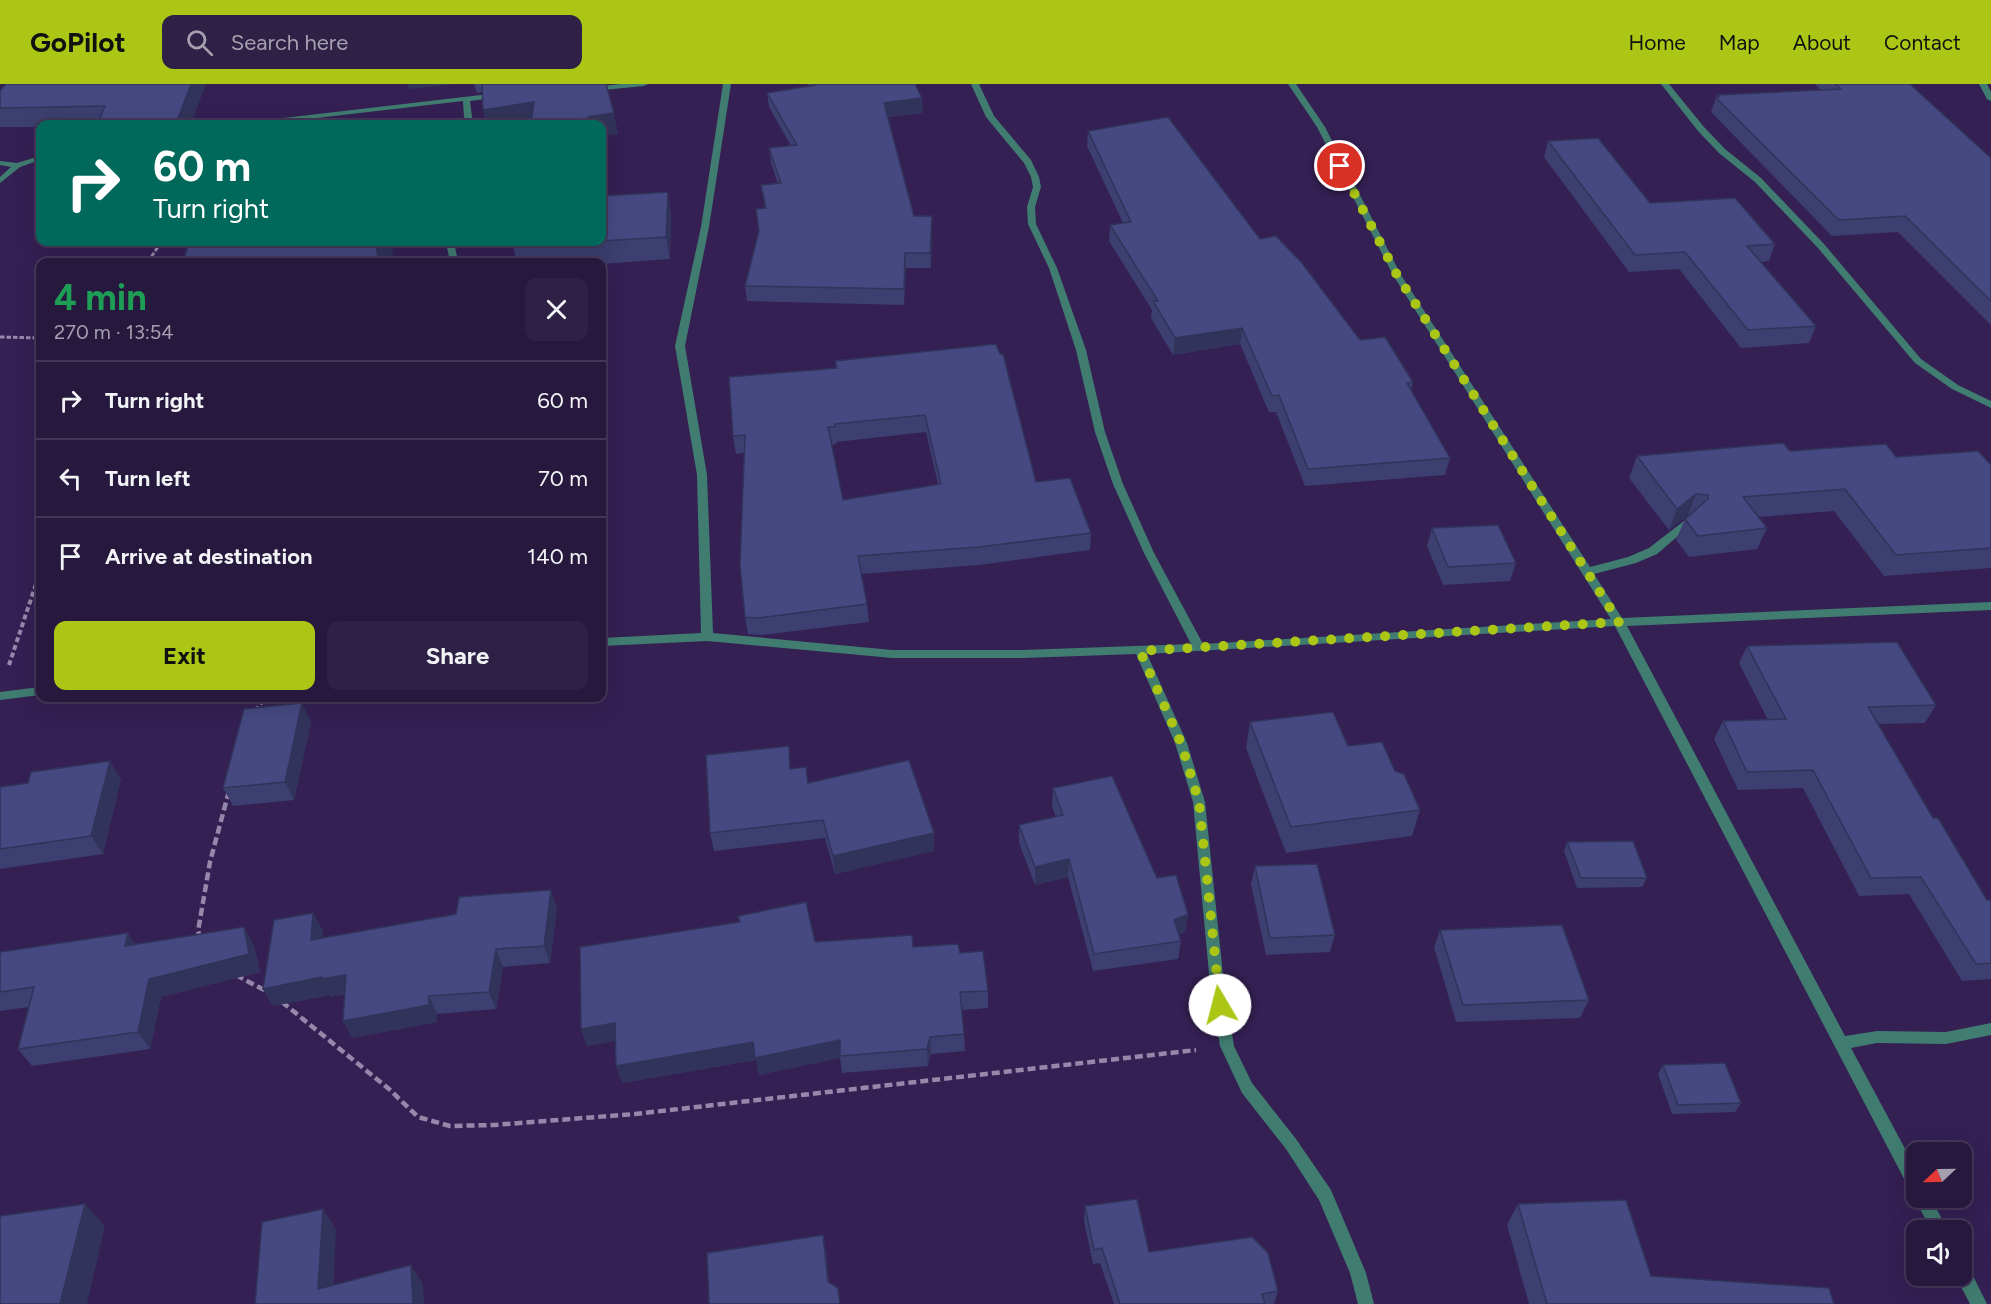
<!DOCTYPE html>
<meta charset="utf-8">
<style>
:root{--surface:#27183e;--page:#2f2145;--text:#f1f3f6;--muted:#a4a0b0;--line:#433758;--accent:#abc614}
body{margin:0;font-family:Figtree,sans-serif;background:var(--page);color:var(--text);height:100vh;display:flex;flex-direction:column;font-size:22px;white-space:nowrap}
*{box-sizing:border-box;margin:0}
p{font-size:20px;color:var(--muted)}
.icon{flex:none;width:33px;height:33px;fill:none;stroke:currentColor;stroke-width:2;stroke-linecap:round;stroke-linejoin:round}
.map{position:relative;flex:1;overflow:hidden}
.panel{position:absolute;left:36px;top:174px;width:570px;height:444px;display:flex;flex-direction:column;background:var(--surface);border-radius:12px;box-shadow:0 6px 24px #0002,0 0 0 2px var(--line)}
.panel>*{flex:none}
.top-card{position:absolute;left:36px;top:36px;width:570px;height:126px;border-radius:12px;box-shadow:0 6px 24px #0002,0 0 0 2px var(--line);background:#00695c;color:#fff;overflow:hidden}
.needle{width:39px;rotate:248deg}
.fabs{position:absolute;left:1906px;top:1058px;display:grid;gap:12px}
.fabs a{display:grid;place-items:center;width:66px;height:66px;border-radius:12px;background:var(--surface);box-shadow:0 6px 24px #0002,0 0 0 2px var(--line);font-size:30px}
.pin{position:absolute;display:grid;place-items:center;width:51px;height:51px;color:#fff;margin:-26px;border:3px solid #fff;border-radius:50%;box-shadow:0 2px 6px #0007}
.me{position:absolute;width:66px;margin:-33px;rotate:352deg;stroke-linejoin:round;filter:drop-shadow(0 0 4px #0008)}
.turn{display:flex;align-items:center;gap:21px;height:126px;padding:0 18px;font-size:27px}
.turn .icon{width:78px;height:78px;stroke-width:2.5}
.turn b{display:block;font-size:42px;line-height:51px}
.round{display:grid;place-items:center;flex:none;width:63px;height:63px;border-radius:12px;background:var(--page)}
.overview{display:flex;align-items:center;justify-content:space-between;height:102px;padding:0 18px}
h1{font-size:36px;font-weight:700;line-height:45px;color:#1e9e55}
.action{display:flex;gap:12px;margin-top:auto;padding:12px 18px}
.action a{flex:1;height:69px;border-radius:12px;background:var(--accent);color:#111;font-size:24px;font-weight:700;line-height:69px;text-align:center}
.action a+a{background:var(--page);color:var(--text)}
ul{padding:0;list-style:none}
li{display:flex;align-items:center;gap:18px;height:78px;padding:0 18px;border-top:2px solid var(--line)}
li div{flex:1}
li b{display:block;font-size:22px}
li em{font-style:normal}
header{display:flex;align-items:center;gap:36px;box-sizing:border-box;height:84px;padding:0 30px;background:var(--accent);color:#111}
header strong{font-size:28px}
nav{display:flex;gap:33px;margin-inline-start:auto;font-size:21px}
.search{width:420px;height:54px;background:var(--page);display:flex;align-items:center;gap:15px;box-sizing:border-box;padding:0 21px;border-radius:12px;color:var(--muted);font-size:22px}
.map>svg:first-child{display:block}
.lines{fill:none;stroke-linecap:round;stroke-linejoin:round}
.path-far2{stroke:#9588ab;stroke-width:3;stroke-dasharray:4.5 2;stroke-linecap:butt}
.path-far1{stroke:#9588ab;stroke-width:4;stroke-dasharray:5 3;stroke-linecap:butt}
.path{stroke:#9588ab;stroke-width:4.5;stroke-dasharray:8 4;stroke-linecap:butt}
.minor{fill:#417c71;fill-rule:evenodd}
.wall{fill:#3c3f6f;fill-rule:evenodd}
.shaded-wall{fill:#31335a}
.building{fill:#464981;stroke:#31335a;stroke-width:1.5;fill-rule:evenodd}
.route{stroke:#abc614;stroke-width:10;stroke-dasharray:0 18}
</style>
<header>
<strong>GoPilot</strong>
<div class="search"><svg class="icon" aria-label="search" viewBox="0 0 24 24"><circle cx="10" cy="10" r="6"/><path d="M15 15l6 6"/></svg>Search here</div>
<nav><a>Home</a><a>Map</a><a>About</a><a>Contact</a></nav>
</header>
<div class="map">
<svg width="1991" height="1220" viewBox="0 0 1991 1220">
<rect width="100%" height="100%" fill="#342053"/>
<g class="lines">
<g class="path-far2">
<path d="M148 178 161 158"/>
<path d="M0 253 40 254"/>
</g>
<g class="path-far1">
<path d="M9 581 40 488"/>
<path d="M256 627 264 614"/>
</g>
<g class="path">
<path d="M201 855 198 847 210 778 229 707"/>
<path d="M236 891 266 907"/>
<path d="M282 918 389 1005 418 1033 450 1042 494 1041 635 1030 1196 966"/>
</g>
<g class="minor">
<path d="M621 0H648L644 2 593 7 589 5 593 3Z"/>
<path d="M723 0H731L709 143 685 262 707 391 713 549 892 566H1023L1191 560 1144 469 1113 400 1095 348 1076 266 1049 184 1028 140 1027 123 1033 103 1031 93 1024 79 986 33 971 0H979L994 32 1031 76 1039 93 1041 103 1035 123 1036 140 1057 184 1086 266 1105 348 1123 400 1154 469 1203 560 1611 535 1393 191 1317 43 1288 0H1296L1325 43 1401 191 1590 483 1628 473 1649 464 1689 433H1697L1698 435 1657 470 1636 479 1594 490 1622 534 1991 518V526L1627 542 1845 952 1877 947 1946 948 1991 939V951L1946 960 1877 959 1851 964 1917 1087V1113H1930L1948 1146H1931L1914 1113 1916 1110 1911 1108 1615 542 1147 570 1187 659 1205 718 1224 900 1234 962 1252 999 1296 1055 1331 1106 1366 1189 1374 1220H1358L1350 1189 1319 1116 1286 1065 1242 1009 1220 962 1210 900 1193 718 1175 659 1136 570 1023 574H892L707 557 602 562V554L701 549 697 391 675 262 701 143Z"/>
<path d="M1661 0H1669L1704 43 1725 65 1761 94 1824 160 1921 275 1958 301 1991 317V324L1952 305 1915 279 1818 164 1755 98 1719 69 1698 47Z"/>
<path d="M1979 0H1987L1991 8V17L1987 15Z"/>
<path d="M498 9H501V13L470 17 472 33 478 40H470L464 33 463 17 265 40H245L249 38Z"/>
<path d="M40 72V76L20 83 0 99V93L11 83 0 81V77L17 79Z"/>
<path d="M446 158H454L458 178H450Z"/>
<path d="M40 603V611L0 616V608Z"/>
<path d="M1962 1180 1968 1182 1987 1220H1970L1955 1191H1962Z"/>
</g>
</g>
<g class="wall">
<path d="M6 0 191 40H40V43H0V7Z"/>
<path d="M474 0H606L618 50 531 40H487L483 26 482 8 477 9Z"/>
<path d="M808 0H915L923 29 888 33 914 132 932 147 931 184H906L904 221 747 217 745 202 759 149 756 125 765 124 761 101 778 100 771 79 769 64 791 62 769 23 767 9 809 2Z"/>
<path d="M1815 0H1910L1991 74V241L1898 148 1832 152 1711 28 1717 11 1821 6Z"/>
<path d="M1088 47 1260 155 1360 256 1413 298 1411 306 1450 374 1445 391 1305 402 1276 328H1269L1240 260 1173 271 1151 234 1152 226 1109 157 1110 141 1123 139 1087 62Z"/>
<path d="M1548 57 1650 119 1775 160 1769 177 1761 178 1816 242 1809 259 1741 264 1679 185 1629 188 1544 73Z"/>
<path d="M671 130 670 175 602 180V178H517L513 163Z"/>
<path d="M835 277 1036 398 1091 449 1090 466 979 481 861 490 867 520 869 538 761 551 748 550 745 533 744 369 736 370 733 352 836 284ZM926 348 938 400 843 416 831 361 836 360V358Z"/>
<path d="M1790 367 1896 373 1991 381V484L1884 492 1834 427 1758 433 1767 444 1757 465 1689 473 1676 456 1685 435 1689 431H1688L1669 446 1629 394 1637 372Z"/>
<path d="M1432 444 1516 479 1510 497 1443 501 1427 462Z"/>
<path d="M1747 562 1936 621 1925 639 1878 640 1933 734 1987 816H1991V895L1962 897 1909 810 1859 812 1803 704 1738 706 1714 655 1723 637 1768 636 1739 579Z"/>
<path d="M302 619 311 638 294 716 233 722 223 704Z"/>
<path d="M1250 638 1348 662 1395 687 1420 726 1412 752 1286 769 1246 664Z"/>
<path d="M791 685 808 698 934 767 835 790 825 754 714 767 710 749Z"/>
<path d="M121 695 103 770 0 785V703Z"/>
<path d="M1053 704 1157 794 1188 830 1185 848 1179 851 1181 857 1178 875 1093 887 1068 793 1035 801 1019 759V741L1056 733 1052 722Z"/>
<path d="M1567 758 1647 794 1642 803 1577 804 1564 767Z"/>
<path d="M1255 782 1335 851 1330 868 1266 871 1251 800Z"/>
<path d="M557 824 550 879 503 883 496 925 437 930V938L352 954 344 910 331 913 330 911 273 922 263 905 313 829 323 847 322 854Z"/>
<path d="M1440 846 1589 916 1580 934 1456 938 1434 863Z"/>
<path d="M815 858 913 863 960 869 988 907V924L962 926 964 950 965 967 931 970 928 982 842 989 840 974 759 991 756 976 622 999 616 982 615 957 587 962 581 945Z"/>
<path d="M135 860 254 861 260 888 161 913 150 965 32 982 18 965 29 923 0 927V868Z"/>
<path d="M1663 981 1741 1019 1735 1028 1672 1030 1658 990Z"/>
<path d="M1518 1120 1651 1192 1834 1220H1529L1507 1141Z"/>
<path d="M1085 1122 1149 1168 1278 1207 1274 1220H1114L1100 1179 1093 1180 1084 1137Z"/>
</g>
<g class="shaded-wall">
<path d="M191 0H206L191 40H176Z"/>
<path d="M407 0H457L409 5Z"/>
<path d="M922 14 923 29 885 33 884 19Z"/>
<path d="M534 18 539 38 525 40H487L483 26Z"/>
<path d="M614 29 618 50 602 52V40H587L588 33Z"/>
<path d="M668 108 671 130 670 175 666 153Z"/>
<path d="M932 132V147L931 184 930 169Z"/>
<path d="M388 158H392L393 174 381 176V178H354L376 160Z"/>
<path d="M905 169 906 184 904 221V205Z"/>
<path d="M1242 244 1240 260 1173 271 1175 254Z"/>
<path d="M1696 410 1688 431 1669 446 1677 425Z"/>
<path d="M302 619 311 638 294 716 285 698Z"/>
<path d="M110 677 121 695 103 770 91 752Z"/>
<path d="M934 749V767L835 790 833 772Z"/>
<path d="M1069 775 1068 793 1035 801V783Z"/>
<path d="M551 806 557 824 550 879 544 862Z"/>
<path d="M313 829 323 847 320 874 311 856Z"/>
<path d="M1188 830 1185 848 1172 854 1174 836Z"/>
<path d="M244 843 254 861 260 888 161 913 150 965 138 948 149 895Z"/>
<path d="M128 849 140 867 125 862Z"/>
<path d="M496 865 503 883 496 925 489 908Z"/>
<path d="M346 891 355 909 331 913 330 911 273 922 263 905 322 893Z"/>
<path d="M429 912 437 930V938L352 954 343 937Z"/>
<path d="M615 939 620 956 587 962 581 945Z"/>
<path d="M930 953 931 970 928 982 927 965Z"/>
<path d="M840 956V974L759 991 756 976 622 999 616 982 753 958Z"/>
<path d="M85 1120 105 1142 87 1220H60Z"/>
<path d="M323 1125 336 1145 333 1220 318 1205Z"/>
<path d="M823 1151 826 1166 831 1214 828 1198Z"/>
<path d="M411 1181 423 1200 424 1220H413Z"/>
</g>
<g class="building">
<path d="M6 0H191L176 40H97L105 22 0 24V7Z"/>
<path d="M482 0H606L614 29 588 33 587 40H531L534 18 483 26Z"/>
<path d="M816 0H915L922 14 884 19 914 132H932L930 169H905L904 205 745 202 759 147 756 125 766 124 761 101 781 99 769 64 797 61 767 9 816 1Z"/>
<path d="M1835 0H1910L1991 74V217L1905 132 1839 136 1716 14 1719 13 1717 11 1841 5Z"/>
<path d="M1168 33 1260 155 1276 152 1302 179 1360 256 1385 253 1413 298 1407 299 1450 374 1308 385 1279 311 1272 312 1242 244 1175 254 1153 217H1158L1110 141 1131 138 1088 47Z"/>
<path d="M1598 54 1650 119 1735 114 1775 160 1747 162 1816 242 1748 246 1685 168 1635 171 1548 57Z"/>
<path d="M668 108 666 153 602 157V112Z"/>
<path d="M189 158H388L376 160 378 175 354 178H183Z"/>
<path d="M514 158H601L513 163Z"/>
<path d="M996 260 1000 270H1003L1036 398 1070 394 1091 449 979 463 858 472 867 520 758 534 745 533 740 481 745 351 733 352 729 293 837 284 835 277ZM925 331 941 400 843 416 828 343H835V340Z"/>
<path d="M1783 359 1790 367 1886 360 1896 373 1978 367 1991 381V464L1896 471 1845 405 1743 413 1767 444 1698 452 1685 435 1708 415V411L1696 410 1677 425 1637 372Z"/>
<path d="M1498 441 1516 479 1448 483 1432 444Z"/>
<path d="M1897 558 1936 621 1868 623 1933 734H1938L1987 816H1991V879L1976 880 1921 793 1871 794 1813 686 1747 688 1723 637 1786 635 1747 562Z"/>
<path d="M302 619 285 698 223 704 244 625Z"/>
<path d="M1333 628 1348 662 1382 658 1395 687 1404 690 1420 726 1291 743 1250 638Z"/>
<path d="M789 662 790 685 806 683 808 699 909 676 934 749 833 772 823 736 710 749 706 671Z"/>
<path d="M110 677 91 752 0 765V703L28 699 31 688Z"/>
<path d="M1112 692 1157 794 1176 791 1188 830 1174 836 1181 857 1094 870 1069 775 1035 783 1019 741 1063 731 1053 704Z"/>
<path d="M1633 757 1647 794H1581L1567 758Z"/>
<path d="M1317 780 1335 851 1270 854 1255 782Z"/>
<path d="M551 806 544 862 496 865 489 908 429 912V921L343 937 346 891 322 895V893L263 905 274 836 313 829 311 856 456 830 459 813Z"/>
<path d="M806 818 815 858 912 851 913 863 958 860 960 869 983 867 988 907 960 908 964 950 930 953 927 965 840 972V956L755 974 753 958 616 982 615 939 581 945 580 863 740 838 738 832Z"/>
<path d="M1562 841 1589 916 1463 921 1440 846Z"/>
<path d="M244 843 249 870 149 895 138 948 18 965 34 903 0 908V868L128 849 125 862Z"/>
<path d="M1725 979 1741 1019 1678 1021 1663 981Z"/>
<path d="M1137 1115 1149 1168 1252 1153 1268 1169 1278 1207 1262 1210 1265 1220H1120L1102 1164 1094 1166 1085 1122Z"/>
<path d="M1626 1116 1651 1192 1829 1204 1834 1220H1547L1518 1120Z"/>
<path d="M85 1120 60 1220H0V1132Z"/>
<path d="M323 1125 318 1205 411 1181 413 1220H255L262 1138Z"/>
<path d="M823 1151 828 1198 838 1204 840 1220H709L707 1169Z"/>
</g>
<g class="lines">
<path class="route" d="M1220 921 1199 718 1181 659 1140 567 1619 538 1397 191 1340 82"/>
</g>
</svg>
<div class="fabs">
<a><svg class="needle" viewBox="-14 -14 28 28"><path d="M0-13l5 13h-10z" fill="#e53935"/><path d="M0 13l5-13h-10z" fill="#a4a0b0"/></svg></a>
<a><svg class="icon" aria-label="sound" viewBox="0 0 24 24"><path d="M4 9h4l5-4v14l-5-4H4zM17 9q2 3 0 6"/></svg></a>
</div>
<div class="pin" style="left:1340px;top:82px;background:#d93025"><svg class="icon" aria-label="arrive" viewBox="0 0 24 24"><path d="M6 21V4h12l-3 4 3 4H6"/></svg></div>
<svg class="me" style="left:1220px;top:921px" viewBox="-20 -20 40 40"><circle r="19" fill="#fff"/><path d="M0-13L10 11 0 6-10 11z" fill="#abc614"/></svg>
<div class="top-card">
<div class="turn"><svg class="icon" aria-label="right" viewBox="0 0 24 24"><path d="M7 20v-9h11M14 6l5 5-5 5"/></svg><div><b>60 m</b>Turn right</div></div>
</div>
<section class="panel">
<div class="overview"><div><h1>4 min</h1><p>270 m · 13:54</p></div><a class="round"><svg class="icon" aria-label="close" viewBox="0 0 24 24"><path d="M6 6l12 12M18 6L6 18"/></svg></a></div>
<ul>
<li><svg class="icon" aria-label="right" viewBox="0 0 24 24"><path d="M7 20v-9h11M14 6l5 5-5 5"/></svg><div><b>Turn right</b></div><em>60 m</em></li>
<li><svg class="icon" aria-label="left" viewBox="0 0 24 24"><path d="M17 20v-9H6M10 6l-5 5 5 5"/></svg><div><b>Turn left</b></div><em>70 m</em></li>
<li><svg class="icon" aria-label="arrive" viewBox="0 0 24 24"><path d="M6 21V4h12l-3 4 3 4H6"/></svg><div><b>Arrive at destination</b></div><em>140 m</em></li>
</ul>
<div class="action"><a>Exit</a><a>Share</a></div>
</section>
</div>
